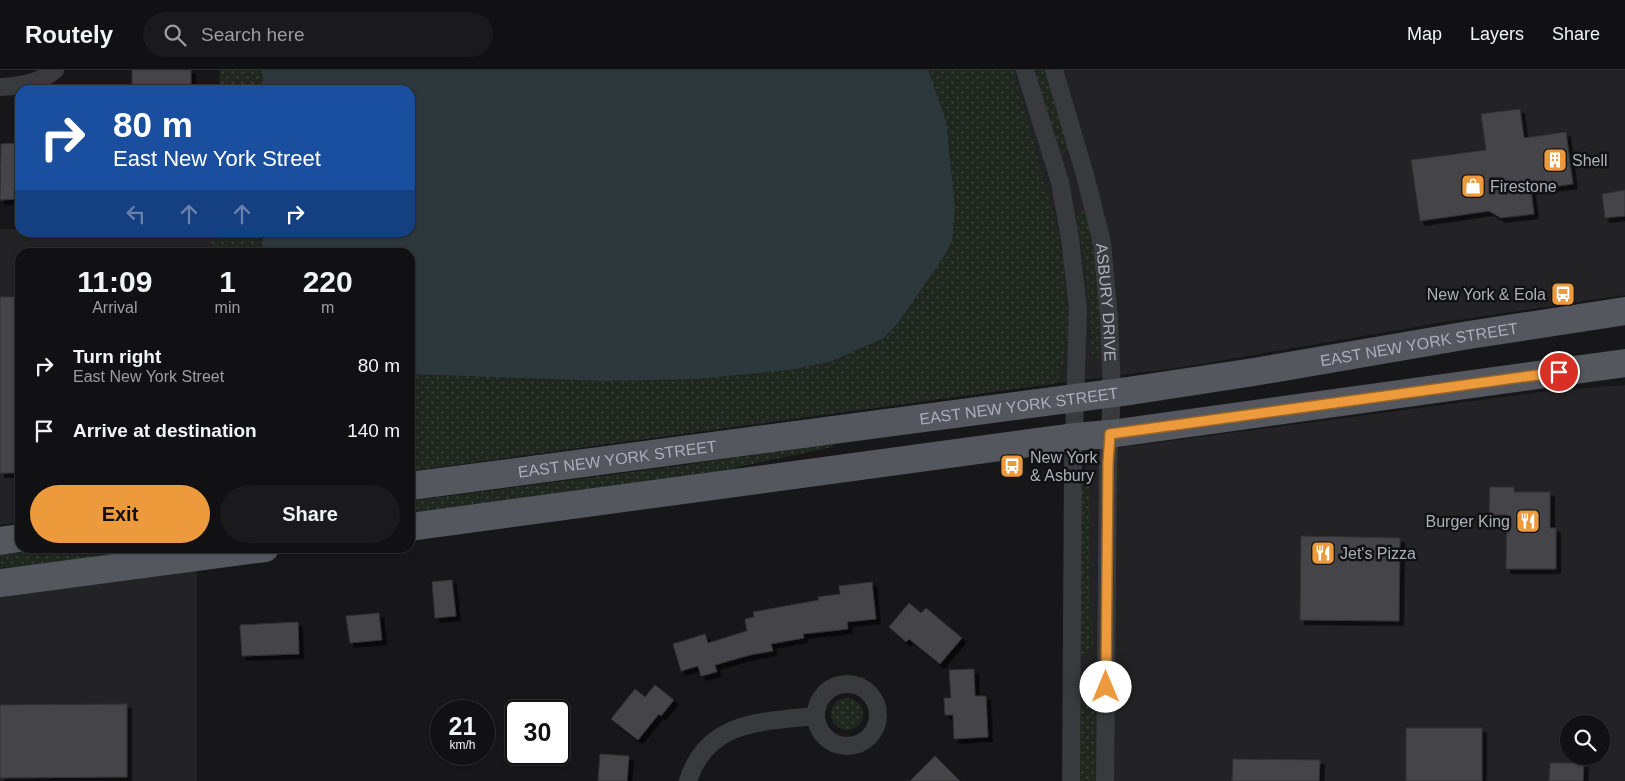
<!DOCTYPE html>
<style>
:root{--surface:#111113;--page:#1a1a1c;--text:#f1f3f6;--muted:#9c9da0;--line:#303133;--accent:#ec9a3c}
body{margin:0;font-family:Arial,sans-serif;background:var(--page);color:var(--text);height:100vh;display:flex;flex-direction:column;font-size:19px;white-space:nowrap}
*{box-sizing:border-box;margin:0}
p{font-size:16px;color:var(--muted)}
.icon{flex:none;width:28px;height:28px;fill:none;stroke:currentColor;stroke-width:2;stroke-linecap:round;stroke-linejoin:round}
.map{position:relative;flex:1;overflow:hidden}
.sheet{position:absolute;left:15px;top:178px;width:400px;height:305px;display:flex;flex-direction:column;background:var(--surface);border-radius:15px;box-shadow:0 1px 4px #0004,0 0 0 1px var(--line)}
.sheet>*{flex:none}
.guide{position:absolute;left:15px;top:15px;width:400px;height:152px;border-radius:15px;box-shadow:0 1px 4px #0004,0 0 0 1px var(--line);background:#1a4fa0;color:#fff;overflow:hidden}
.buttons{position:absolute;left:1560px;top:645px;display:grid;gap:10px}
.buttons a{display:grid;place-items:center;width:50px;height:50px;border-radius:50%;background:var(--surface);box-shadow:0 1px 4px #0004,0 0 0 1px var(--line);font-size:25px}
.speed{position:absolute;left:430px;top:630px;display:flex;gap:10px;font-size:25px;font-weight:700;text-align:center}
.speed>*{display:grid;place-content:center;width:65px;height:65px;border-radius:50%;background:var(--surface);box-shadow:0 1px 4px #0004,0 0 0 1px var(--line);line-height:1}
.speed small{font-size:12px;font-weight:400}
.speed .limit{border:2px solid #111;border-radius:8px;background:#fff;color:#111}
.pin{position:absolute;display:grid;place-items:center;width:42px;height:42px;color:#fff;margin:-21px;border:2px solid #fff;border-radius:50%;box-shadow:0 1px 5px #0007}
.me{position:absolute;width:55px;margin:-28px;rotate:0deg;stroke-linejoin:round;filter:drop-shadow(0 0 4px #0008)}
.turn{display:flex;align-items:center;gap:18px;height:105px;padding:0 15px;font-size:22px}
.turn .icon{width:65px;height:65px;stroke-width:2.5}
.turn b{display:block;font-size:35px;line-height:42px}
.lanes{display:flex;align-items:center;height:48px;padding:0 15px;background:#0003;justify-content:center;gap:25px;direction:ltr}
.lanes .off{opacity:.35}
.eta{display:flex;justify-content:space-evenly;align-items:center;height:85px;text-align:center}
.eta b{font-size:30px;font-weight:700;line-height:35px}
.button{display:flex;gap:10px;margin-top:auto;padding:10px 15px}
.button a{flex:1;height:58px;border-radius:30px;background:var(--accent);color:#111;font-size:20px;font-weight:700;line-height:58px;text-align:center}
.button a+a{background:var(--page);color:var(--text)}
ul{padding:0;list-style:none}
li{display:flex;align-items:center;gap:15px;height:65px;padding:0 15px}
li div{flex:1}
li b{display:block;font-size:19px}
li em{font-style:normal}
header{display:flex;align-items:center;gap:30px;box-sizing:border-box;height:70px;padding:0 25px;background:var(--surface);border-bottom:1px solid var(--line)}
header strong{font-size:24px}
nav{display:flex;gap:28px;margin-inline-start:auto;font-size:18px}
.search{width:350px;height:45px;background:var(--page);display:flex;align-items:center;gap:12px;box-sizing:border-box;padding:0 18px;border-radius:28px;color:var(--muted);font-size:19px}
.map>svg:first-child{display:block}
.built{fill:#232326;fill-rule:evenodd}
.green{fill:url(#green-dots)}
.water{fill:#2d383d}
.building{fill:#444549;stroke:#313235;filter:url(#shadow)}
.lines{fill:none;stroke-linecap:round;stroke-linejoin:round}
.minor{stroke:#383a3e;stroke-width:18}
.primary{stroke:#54575d;stroke-width:28}
.route-casing{stroke:#996427;stroke-width:12}
.route{stroke:#ec9a3c;stroke-width:9}
.labels{text-anchor:middle;dominant-baseline:central;stroke-width:5;stroke-linejoin:round;paint-order:stroke}
.poi-label{font-size:16px;fill:#aab0b8;stroke:#121214;text-anchor:start}
.street-label{font-size:16px;fill:#aab0b8;stroke:#121214}
</style>
<header>
<strong>Routely</strong>
<div class="search"><svg class="icon" aria-label="search" viewBox="0 0 24 24"><circle cx="10" cy="10" r="6"/><path d="M15 15l6 6"/></svg>Search here</div>
<nav><a>Map</a><a>Layers</a><a>Share</a></nav>
</header>
<div class="map">
<svg width="1625" height="711" viewBox="0 0 1625 711">
<defs>
<pattern id="green-dots" width="8" height="8" patternUnits="userSpaceOnUse" patternTransform="scale(1.25)"><rect width="8" height="8" fill="#1f271f"/><path d="M2 2h.1M6 6h.1" fill="none" stroke="#3d443d" stroke-width="1.8" stroke-linecap="round"/></pattern>
<filter id="shadow"><feDropShadow dx="4.5" dy="4.5" stdDeviation="0" flood-color="#0009"/></filter>
</defs>
<rect width="100%" height="100%" fill="#171719"/>
<g class="built">
<path d="M1014 0H1625V225L1444 252 1177 298 1059 313 1070 262 1064 194 1056 152Z"/>
<path d="M0 159H20V162L211 163 212 182H20V452L0 455Z"/>
<path d="M1625 315V711H1078L1086 382 1548 321ZM1569 654H1601V686H1569Z"/>
<path d="M197 500V711H0V520Z"/>
</g>
<g class="green">
<path d="M220 0H1014L1056 152 1064 194 1070 262 1059 313 410 401V182H212L211 163 410 162V20H219Z"/>
<path d="M1032 0H1046L1069 80 1061 83 1057 77Z"/>
<path d="M1082 141 1086 142 1097 189 1102 281 1101 288 1093 287 1091 282C1090 250 1089 220 1084 189 1082 173 1074 158 1078 143Z"/>
<path d="M833 373V377L715 402 410 443V431L670 397Z"/>
<path d="M1087 402 1090 405V520L1093 569V577L1086 586 1079 584 1078 407 1082 403Z"/>
<path d="M55 478H163L51 493 0 498V485Z"/>
<circle cx="847" cy="644" r="16"/>
<path d="M1088 634 1095 638 1099 644 1097 711H1075L1077 644 1081 638Z"/>
</g>
<path class="water" d="M263 0H928L946 51 955 138 952 171 944 186 898 253 884 268 829 292 789 300 695 309 605 311 410 304V182H263V163L410 162V20H263Z"/>
<g class="building">
<rect x="132" y="0" width="59" height="20"/>
<path d="M1520 39 1524 68 1566 62 1573 114 1531 120 1534 144 1501 148 1489 141 1420 151 1411 90 1486 80 1481 44Z"/>
<path d="M20 73V129L0 130 1 74Z"/>
<path d="M1625 120V146L1605 148 1602 124Z"/>
<rect x="0" y="227" width="20" height="176"/>
<path d="M1490 417H1514V422H1550V458H1556V499H1506L1507 445H1489Z"/>
<path d="M1301 466 1400 468 1399 551 1300 550Z"/>
<path d="M452 510 456 546 435 548 432 512Z"/>
<path d="M872 512 876 549 847 552 848 559 803 564 804 568 771 574 773 581 750 585 715 595 717 602 701 606 698 596 681 601 673 574 705 564 708 573 747 561 745 549 754 547 753 542 819 530 818 527 840 524 839 516Z"/>
<path d="M909 533 921 543 926 538 962 568 940 594 909 569 906 572 889 557Z"/>
<path d="M379 543 382 570 350 573 346 546Z"/>
<path d="M298 552 299 584 242 586 240 555Z"/>
<path d="M974 599 975 626H986L988 667 954 669 953 645H945L944 628H951L949 600Z"/>
<path d="M655 615 674 630 661 646 659 644 638 670 611 649 635 619 645 627Z"/>
<path d="M127 634V707L0 708V635Z"/>
<rect x="1406" y="658" width="76" height="53"/>
<path d="M600 684 629 686 627 711H598Z"/>
<path d="M935 686 960 711H910Z"/>
<path d="M1233 689 1320 690 1319 711H1232Z"/>
<path d="M1550 693H1584L1583 711H1549Z"/>
</g>
<g class="lines">
<g class="minor">
<path d="M1025 0 1060 112 1070 169 1078 239 1073 397 1071 711"/>
<path id="s1" d="M1054 0 1085 105 1102 173 1109 248 1112 323 1108 393 1105 711"/>
<path d="M0 17C20 16 40 13 55 0"/>
<circle cx="847" cy="645" r="31"/>
<path d="M688 711C707 650 762 652 815 646"/>
</g>
<g class="primary">
<path id="s2" d="M410 416 1129 321 1254 302 1469 265 1625 241"/>
<path d="M410 457 1074 367 1110 364 1625 293"/>
<path d="M0 471 20 468"/>
<path d="M0 513 265 478"/>
</g>
</g>
<g class="lines">
<g class="route-casing">
<path id="route" d="M1106 617 1108 393 1110 364 1559 302"/>
</g>
<use href="#route" class="route"/>
</g>
<defs>
<g id="building-square" transform="scale(1.25)"><rect x="-9" y="-9" width="18" height="18" rx="4" fill="#ec9a3c" stroke="#121214"/><path d="M-4-6H4V6H1V3H-1V6H-4ZM-2.5-4.3h1.7v1.8h-1.7ZM.8-4.3h1.7v1.8H.8ZM-2.5-1h1.7V.8h-1.7ZM.8-1h1.7V.8H.8Z" fill="#fff"/></g>
<g id="shop-square" transform="scale(1.25)"><rect x="-9" y="-9" width="18" height="18" rx="4" fill="#ec9a3c" stroke="#121214"/><path d="M-5-2.5h2.3a2.7 3.5 0 0 1 5.4 0H5L5.5 6h-11ZM-1.5-2.5h3a1.5 2.3 0 0 0-3 0Z" fill="#fff"/></g>
<g id="bus-square" transform="scale(1.25)"><rect x="-9" y="-9" width="18" height="18" rx="4" fill="#ec9a3c" stroke="#121214"/><path d="M-5-6H5V4H4V6H2V4H-2V6H-4V4H-5ZM-3.5-4V0h7V-4ZM-3.5 1.2v1.5H-2V1.2ZM2 1.2v1.5H3.5V1.2Z" fill="#fff"/></g>
<g id="restaurant-square" transform="scale(1.25)"><rect x="-9" y="-9" width="18" height="18" rx="4" fill="#ec9a3c" stroke="#121214"/><path d="M-5-6h1v4h1v-4h1v4h1v-4h1v5L-1.5 .5V6h-2V.5L-5-1ZM5-6V6H3V1.5H1.5Q1.5-4 5-6Z" fill="#fff"/></g>
</defs>
<g fill-rule="evenodd">
<use href="#building-square" x="1555" y="90"/>
<use href="#shop-square" x="1473" y="116"/>
<use href="#bus-square" x="1563" y="224"/>
<use href="#bus-square" x="1012" y="396"/>
<use href="#restaurant-square" x="1528" y="451"/>
<use href="#restaurant-square" x="1323" y="483"/>
</g>
<g class="labels">
<g class="poi-label">
<text x="1572" y="90">Shell</text>
<text x="1490" y="116">Firestone</text>
<text x="1546" y="224" text-anchor="end">New York &amp; Eola</text>
<text x="1030" y="387">New York<tspan x="1030" dy="18">&amp; Asbury</tspan></text>
<text x="1510" y="451" text-anchor="end">Burger King</text>
<text x="1340" y="483">Jet's Pizza</text>
</g>
<g class="street-label">
<text stroke="none"><textPath href="#s1" startOffset="239">ASBURY DRIVE</textPath></text>
<text stroke="none"><textPath href="#s2" startOffset="1019">EAST NEW YORK STREET</textPath></text>
<text stroke="none"><textPath href="#s2" startOffset="614">EAST NEW YORK STREET</textPath></text>
<text stroke="none"><textPath href="#s2" startOffset="209">EAST NEW YORK STREET</textPath></text>
</g>
</g>
</svg>
<div class="buttons">
<a><svg class="icon" aria-label="search" viewBox="0 0 24 24"><circle cx="10" cy="10" r="6"/><path d="M15 15l6 6"/></svg></a>
</div>
<div class="speed"><div>21<small>km/h</small></div><div class="limit">30</div></div>
<div class="pin" style="left:1559px;top:302px;background:#d93025"><svg class="icon" aria-label="arrive" viewBox="0 0 24 24"><path d="M6 21V4h12l-3 4 3 4H6"/></svg></div>
<svg class="me" style="left:1106px;top:617px" viewBox="-20 -20 40 40"><circle r="19" fill="#fff"/><path d="M0-13L10 11 0 6-10 11z" fill="#ec9a3c"/></svg>
<div class="guide">
<div class="turn"><svg class="icon" aria-label="right" viewBox="0 0 24 24"><path d="M7 20v-9h11M14 6l5 5-5 5"/></svg><div><b>80 m</b>East New York Street</div></div>
<div class="lanes"><svg class="icon off" aria-label="left" viewBox="0 0 24 24"><path d="M17 20v-9H6M10 6l-5 5 5 5"/></svg><svg class="icon off" aria-label="ahead" viewBox="0 0 24 24"><path d="M12 20V5M6 11l6-6 6 6"/></svg><svg class="icon off" aria-label="ahead" viewBox="0 0 24 24"><path d="M12 20V5M6 11l6-6 6 6"/></svg><svg class="icon" aria-label="right" viewBox="0 0 24 24"><path d="M7 20v-9h11M14 6l5 5-5 5"/></svg></div>
</div>
<section class="sheet">
<div class="eta">
<div><b>11:09</b><p>Arrival</p></div>
<div><b>1</b><p>min</p></div>
<div><b>220</b><p>m</p></div>
</div>
<ul>
<li><svg class="icon" aria-label="right" viewBox="0 0 24 24"><path d="M7 20v-9h11M14 6l5 5-5 5"/></svg><div><b>Turn right</b><p>East New York Street</p></div><em>80 m</em></li>
<li><svg class="icon" aria-label="arrive" viewBox="0 0 24 24"><path d="M6 21V4h12l-3 4 3 4H6"/></svg><div><b>Arrive at destination</b></div><em>140 m</em></li>
</ul>
<div class="button"><a>Exit</a><a>Share</a></div>
</section>
</div>
